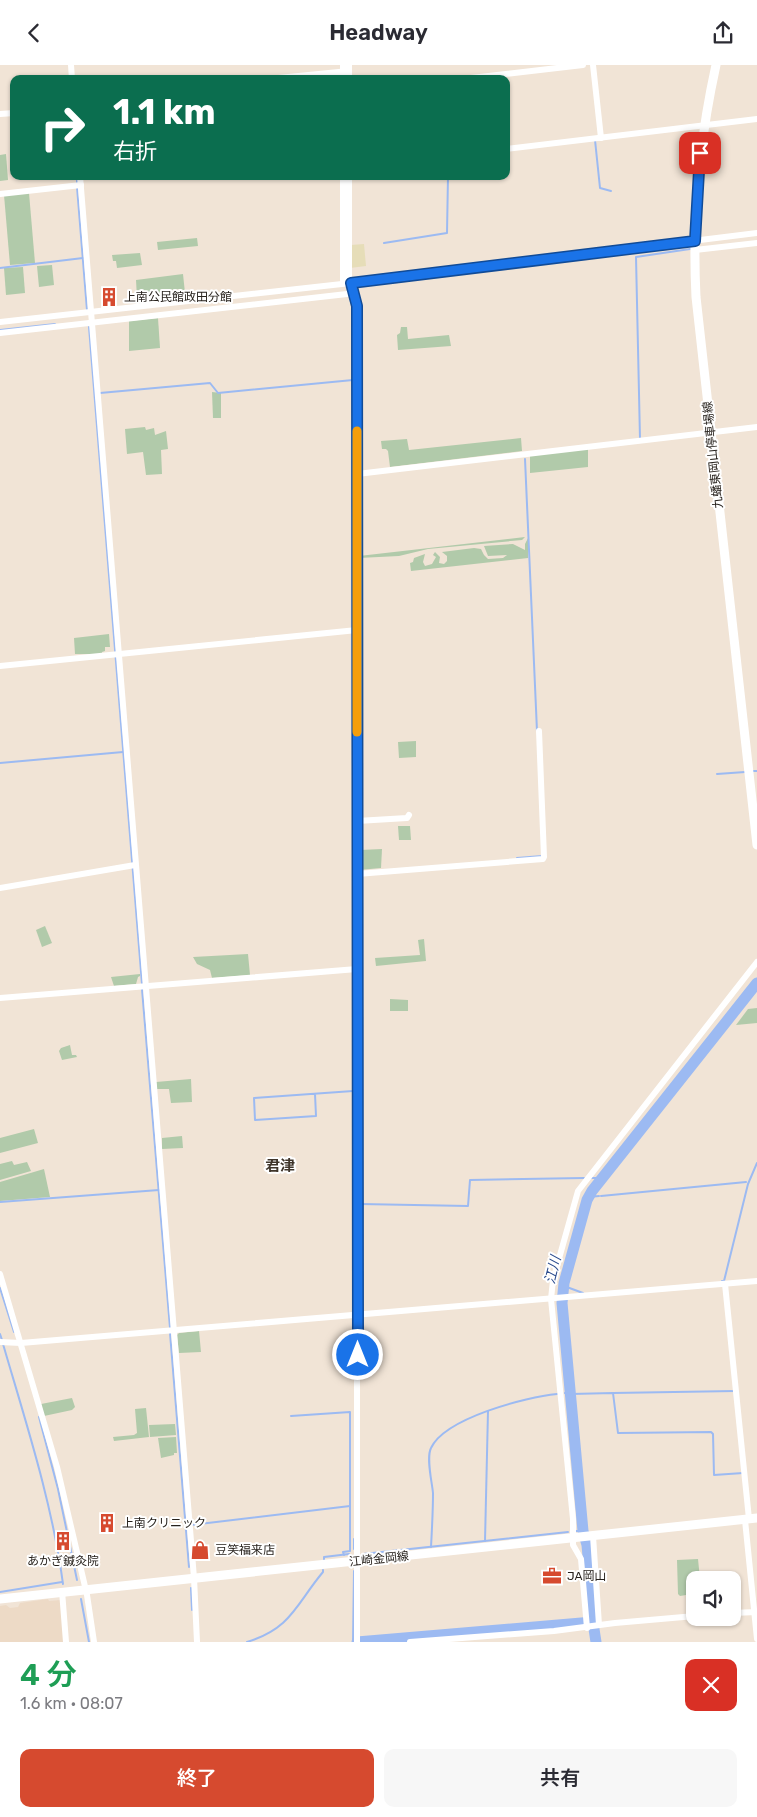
<!DOCTYPE html>
<html lang="ja">
<meta charset="utf-8">
<style>
:root{--surface:#fff;--page:#f7f7f7;--text:#2b2b33;--muted:#7c7c81;--accent:#d64a2f}
body{margin:0;font-family:Rubik,"Noto Sans JP",sans-serif;background:var(--page);color:var(--text);height:100vh;display:flex;flex-direction:column;font-size:19px;white-space:nowrap}
*{box-sizing:border-box;margin:0}
p{font-size:16px;color:var(--muted)}
.icon{flex:none;width:28px;height:28px;fill:none;stroke:currentColor;stroke-width:2;stroke-linecap:round;stroke-linejoin:round}
.map{position:relative;height:1577px;overflow:hidden}
.side{display:flex;flex-direction:column;background:var(--surface);flex:1}
.side>*{flex:none}
.hud{position:absolute;left:10px;top:10px;width:500px;height:105px;border-radius:10px;box-shadow:0 1px 4px #0004;background:#0b6e4f;color:#fff;overflow:hidden}
.tools{position:absolute;left:686px;top:1506px;display:grid;gap:10px}
.tools a{display:grid;place-items:center;width:55px;height:55px;border-radius:10px;background:var(--surface);box-shadow:0 1px 4px #0004;font-size:25px}
.pin{position:absolute;display:grid;place-items:center;width:42px;height:42px;color:#fff;margin:-21px;border-radius:10px;box-shadow:0 2px 8px #0006}
.me{position:absolute;width:55px;margin:-28px;rotate:0deg;stroke-linejoin:round;filter:drop-shadow(0 0 4px #0008)}
.turn{display:flex;align-items:center;gap:18px;height:105px;padding:0 20px;font-size:22px}
.turn .icon{width:65px;height:65px;stroke-width:2.5}
.turn b{display:block;font-size:35px;line-height:42px}
.round{display:grid;place-items:center;flex:none;width:52px;height:52px;border-radius:10px;background:var(--page)}
.headline{display:flex;align-items:center;justify-content:space-between;height:85px;padding:0 20px}
h1{font-size:30px;font-weight:600;line-height:38px;color:#1e9e55}
.action{display:flex;gap:10px;margin-top:auto;padding:10px 20px}
.action a{flex:1;height:58px;border-radius:10px;background:var(--accent);color:#fff;font-size:20px;font-weight:600;line-height:58px;text-align:center}
.action a+a{background:var(--page);color:var(--text)}
header{display:flex;justify-content:space-between;align-items:center;height:65px;padding:0 20px;background:var(--surface);font-size:22px;font-weight:600}
.map>svg:first-child{display:block}
.built{fill:#eddac6}
.green{fill:#b1caaa}
.sand{fill:#e6ddb8}
.lines{fill:none;stroke-linecap:round;stroke-linejoin:round}
.stream{stroke:#9cbaf2;stroke-width:2}
.river{stroke:#9cbaf2;stroke-width:11}
.minor{stroke:#fff;stroke-width:6}
.secondary{stroke:#fff;stroke-width:9}
.route-casing{stroke:#114b97;stroke-width:12}
.route{stroke:#1a73e8;stroke-width:9}
.slow{stroke:#f59e0b;stroke-width:9}
.labels{text-anchor:middle;dominant-baseline:central;stroke-width:4;stroke-linejoin:round;paint-order:stroke}
.poi-label{font-size:12px;fill:#26211c;stroke:#fff;text-anchor:start}
.street-label{font-size:12px;fill:#26211c;stroke:#fff}
.water-label{font-size:14px;font-style:italic;fill:#2a4b8d;stroke:#fff}
.quarter-label{font-size:15px;font-weight:bold;fill:#3f352a;stroke:#fff}
</style>
<header><svg class="icon" aria-label="back" viewBox="0 0 24 24"><path d="M15 5l-7 7 7 7"/></svg>Headway<svg class="icon" aria-label="share" viewBox="0 0 24 24"><path d="M12 15V3M7 8l5-5 5 5M5 13v7h14v-7"/></svg></header>
<div class="map">
<svg width="757" height="1577" viewBox="0 0 757 1577">
<rect width="100%" height="100%" fill="#f1e4d6"/>
<path class="built" d="M48 1534 49 1536 61 1535 65 1577H0V1541L6 1540 10 1543 18 1542 20 1538Z"/>
<g class="green">
<path d="M6 89 8 115 0 116V90Z"/>
<path d="M29 128 35 198 10 200 4 130Z"/>
<path d="M197 173 198 181 158 185 157 177Z"/>
<path d="M140 188 142 200 117 203 116 196H113L112 190Z"/>
<path d="M52 200 54 220 39 222 37 201Z"/>
<path d="M23 202 25 228 6 230 4 203Z"/>
<path d="M183 209 185 228H181L180 224 160 226V231H156L155 227 146 228V236H142L141 233H137L136 215Z"/>
<path d="M158 253 160 283 129 286V256Z"/>
<path d="M401 262H407L408 274 449 270 451 281 398 285 397 270 400 268Z"/>
<path d="M212 327 221 328V353H213Z"/>
<path d="M145 362 146 365 154 363 155 370 166 366 168 384 161 385 162 409 146 410 143 387 127 389 125 364Z"/>
<path d="M521 373 522 386 390 402 388 386 386 384H382L381 376 407 374 409 385Z"/>
<path d="M588 383V402L530 408V390Z"/>
<path d="M525 472 522 475 428 484 399 491 359 493V491Z"/>
<path d="M528 473V493L411 506 410 498 413 497 414 493 425 489 423 497 425 501 432 499 436 492 433 490 435 487 440 492 439 498 444 499 447 496V491L442 487 474 483 481 484 484 490 488 494 503 493 507 490 488 491 484 481 513 479 525 485V479Z"/>
<path d="M109 569 110 582H105V586L102 587V589H75L74 573Z"/>
<path d="M416 676V692L399 693 398 677Z"/>
<path d="M398 761H410L411 775H399Z"/>
<path d="M382 784 381 803 359 805 360 785Z"/>
<path d="M45 861 52 878 42 882 36 865Z"/>
<path d="M424 874 426 896 376 901 375 893 420 890 418 875Z"/>
<path d="M248 889 250 910 212 913 210 905 197 899 193 892Z"/>
<path d="M140 909V911L138 912 136 919 114 921 111 912Z"/>
<path d="M390 934 408 935V946H390Z"/>
<path d="M757 943V958L736 960 748 944Z"/>
<path d="M70 980 72 990H76L77 992 62 995 59 986 61 983Z"/>
<path d="M191 1014 192 1037 171 1038 169 1024H157L156 1017Z"/>
<path d="M34 1064 38 1078 0 1088V1073Z"/>
<path d="M182 1071 183 1083 162 1084V1073Z"/>
<path d="M12 1096 14 1100 27 1097 31 1106 0 1115V1099Z"/>
<path d="M44 1104 50 1132 0 1136V1117Z"/>
<path d="M199 1266 201 1287 179 1288 177 1270 179 1268Z"/>
<path d="M72 1333 75 1342 72 1345 44 1351 41 1339Z"/>
<path d="M146 1343 149 1372 114 1376 113 1372 134 1370 137 1368 135 1344Z"/>
<path d="M175 1359 176 1370 150 1372 149 1360Z"/>
<path d="M176 1372 177 1388H174V1390L161 1393 158 1373Z"/>
<path d="M698 1494 700 1514 713 1513V1515H695V1522L692 1523V1529L680 1531 678 1529 677 1495Z"/>
</g>
<path class="sand" d="M364 179 366 201 350 203 351 180Z"/>
<g class="lines">
<g class="stream">
<path d="M252 14 267 12"/>
<path d="M450 14 460 13"/>
<path d="M595 75 600 123 611 126"/>
<path d="M77 111V118"/>
<path d="M77 122 87 245"/>
<path d="M384 178 447 168 448 111"/>
<path d="M0 203 83 193"/>
<path d="M346 220 353 241V902"/>
<path d="M89 262 142 919"/>
<path d="M0 265 55 259"/>
<path d="M100 328 210 318 218 328 353 315"/>
<path d="M640 374 636 192 690 184"/>
<path d="M525 394 537 666"/>
<path d="M0 698 123 687"/>
<path d="M753 706H757"/>
<path d="M717 709 745 707"/>
<path d="M517 793 542 791"/>
<path d="M353 906 354 1124"/>
<path d="M142 924 170 1263"/>
<path d="M315 1029 316 1051 255 1055 254 1033 353 1026"/>
<path d="M592 1113H603"/>
<path d="M601 1131 746 1117"/>
<path d="M589 1132 599 1131"/>
<path d="M0 1137 159 1125"/>
<path d="M360 1139 468 1141 470 1115 584 1113"/>
<path d="M722 1216H724L748 1119 757 1098"/>
<path d="M564 1221 583 1228"/>
<path d="M0 1223 14 1267"/>
<path d="M170 1268 189 1502"/>
<path d="M0 1269 2 1275"/>
<path d="M3 1279C26 1358 52 1437 63 1519"/>
<path d="M565 1328 571 1327"/>
<path d="M613 1328 735 1326"/>
<path d="M571 1329 613 1328 618 1368 711 1367 713 1369 714 1410 743 1408"/>
<path d="M291 1351 350 1347V1486L343 1487 344 1490"/>
<path d="M39 1352 58 1424 77 1515"/>
<path d="M191 1460 350 1441"/>
<path d="M576 1466H583"/>
<path d="M485 1476 488 1346"/>
<path d="M431 1482C432 1464 433 1446 433 1428 432 1417 426 1393 431 1383 445 1353 526 1332 557 1329"/>
<path d="M354 1484V1474"/>
<path d="M363 1489 568 1467"/>
<path d="M324 1495V1492L349 1489"/>
<path d="M191 1523 192 1545"/>
<path d="M0 1527 62 1517"/>
<path d="M81 1534 89 1577"/>
<path d="M247 1577C292 1563 296 1539 323 1507V1505"/>
<path d="M353 1577 354 1506"/>
</g>
<g class="river">
<path d="M594 1559 587 1480 583 1466 562 1238 564 1218 587 1135 592 1126 757 918"/>
<path d="M594 1564 596 1577"/>
<path d="M357 1577 593 1557"/>
</g>
<g class="minor">
<path d="M71 0 72 14"/>
<path d="M343 0V14"/>
<path d="M349 0V14"/>
<path d="M593 0 601 73"/>
<path d="M268 14 349 6"/>
<path d="M462 14 583 0"/>
<path d="M0 49 14 48"/>
<path d="M506 84 757 54"/>
<path d="M80 111 194 1513 197 1577"/>
<path d="M349 111V214L353 223 357 241V1577"/>
<path d="M0 129 81 120"/>
<path d="M695 185 757 178"/>
<path d="M343 218V111"/>
<path d="M0 257 360 217 757 168"/>
<path d="M0 268 347 229 354 226"/>
<path d="M357 409 757 362"/>
<path d="M0 601 357 565"/>
<path d="M357 756 407 753 409 750"/>
<path d="M357 809 543 794 544 792 539 666"/>
<path d="M0 823 135 800"/>
<path d="M0 933 357 904"/>
<path d="M0 1209 57 1402 87 1530 94 1577"/>
<path d="M725 1219 749 1454"/>
<path d="M0 1277 21 1278 757 1216"/>
<path d="M745 1455 757 1574"/>
<path d="M593 1471 599 1560"/>
<path d="M62 1526 66 1577"/>
<path d="M732 1548 757 1547"/>
<path d="M587 1563 581 1494 573 1480V1454L551 1234 553 1215 578 1126 757 897"/>
<path d="M410 1577 554 1566 615 1558 695 1551"/>
</g>
<g class="secondary">
<path d="M716 0C699 77 692 153 696 232L757 780"/>
<path d="M0 1534 757 1453"/>
</g>
</g>
<g class="lines">
<g class="route-casing">
<path id="route" d="M358 1290 357 241 351 218 695 176 700 88"/>
</g>
<use href="#route" class="route"/>
<path class="slow" d="M357 366V667"/>
</g>
<defs>
<g id="building-bare" transform="scale(1.5)"><path d="M-4-6H4V6H1V3H-1V6H-4ZM-2.5-4.3h1.7v1.8h-1.7ZM.8-4.3h1.7v1.8H.8ZM-2.5-1h1.7V.8h-1.7ZM.8-1h1.7V.8H.8Z" fill="#d64a2f" stroke="#fff" stroke-width="2.5" paint-order="stroke"/></g>
<g id="shop-bare" transform="scale(1.5)"><path d="M-5-2.5h2.3a2.7 3.5 0 0 1 5.4 0H5L5.5 6h-11ZM-1.5-2.5h3a1.5 2.3 0 0 0-3 0Z" fill="#d64a2f" stroke="#fff" stroke-width="2.5" paint-order="stroke"/></g>
<g id="office-bare" transform="scale(1.5)"><path d="M-6-3h4V-5.5h4V-3h4V5H-6ZM-1-4.5V-3h2v-1.5ZM-6 0V1H6V0Z" fill="#d64a2f" stroke="#fff" stroke-width="2.5" paint-order="stroke"/></g>
</defs>
<g fill-rule="evenodd">
<use href="#building-bare" x="109" y="232"/>
<use href="#building-bare" x="107" y="1458"/>
<use href="#building-bare" x="63" y="1476"/>
<use href="#shop-bare" x="200" y="1485"/>
<use href="#office-bare" x="552" y="1511"/>
</g>
<g class="labels">
<g class="poi-label">
<text x="124" y="232">上南公民館政田分館</text>
<text x="122" y="1458">上南クリニック</text>
<text x="215" y="1485">豆笑福来店</text>
<text x="63" y="1496" text-anchor="middle">あかぎ鍼灸院</text>
<text x="567" y="1511">JA岡山</text>
</g>
<g class="street-label">
<text transform="translate(713 390) rotate(-96)">九蟠東岡山停車場線</text>
<text transform="translate(379 1494) rotate(-6)">江崎金岡線</text>
</g>
<g class="water-label">
<text transform="translate(553 1205) rotate(-76)">江川</text>
</g>
<g class="quarter-label">
<text x="280" y="1101">君津</text>
</g>
</g>
</svg>
<div class="tools">
<a><svg class="icon" aria-label="sound" viewBox="0 0 24 24"><path d="M4 9h4l5-4v14l-5-4H4zM17 9q2 3 0 6"/></svg></a>
</div>
<div class="pin" style="left:700px;top:88px;background:#d93025"><svg class="icon" aria-label="arrive" viewBox="0 0 24 24"><path d="M6 21V4h12l-3 4 3 4H6"/></svg></div>
<svg class="me" style="left:358px;top:1290px" viewBox="-20 -20 40 40"><circle r="17" fill="#1a73e8" stroke="#fff" stroke-width="3"/><path d="M0-11L8 9 0 5-8 9z" fill="#fff"/></svg>
<div class="hud">
<div class="turn"><svg class="icon" aria-label="right" viewBox="0 0 24 24"><path d="M7 20v-9h11M14 6l5 5-5 5"/></svg><div><b>1.1 km</b>右折</div></div>
</div>
</div>
<section class="side">
<div class="headline"><div><h1>4 分</h1><p>1.6 km · 08:07</p></div><a class="round" style="background:#d93025;color:#fff"><svg class="icon" aria-label="close" viewBox="0 0 24 24"><path d="M6 6l12 12M18 6L6 18"/></svg></a></div>
<div class="action"><a>終了</a><a>共有</a></div>
</section>
